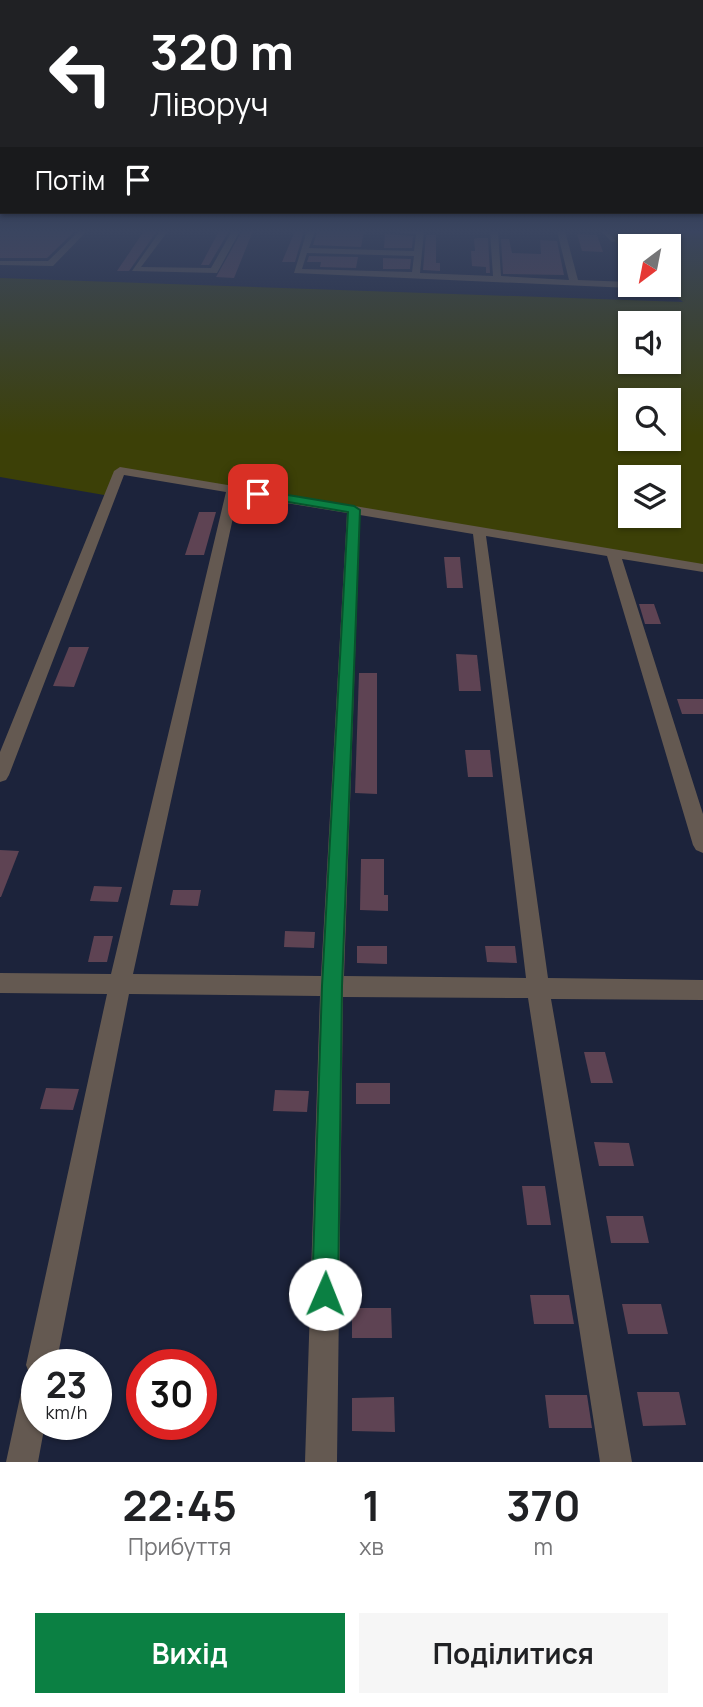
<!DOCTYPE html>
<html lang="uk">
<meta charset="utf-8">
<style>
:root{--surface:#fff;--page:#f6f6f6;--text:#202124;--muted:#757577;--accent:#0b8043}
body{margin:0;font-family:Manrope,sans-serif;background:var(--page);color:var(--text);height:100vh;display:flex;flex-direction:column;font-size:26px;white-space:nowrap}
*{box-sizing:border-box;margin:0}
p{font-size:23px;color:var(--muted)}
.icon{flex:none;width:38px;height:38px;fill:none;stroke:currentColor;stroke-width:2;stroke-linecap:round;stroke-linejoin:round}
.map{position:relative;height:1462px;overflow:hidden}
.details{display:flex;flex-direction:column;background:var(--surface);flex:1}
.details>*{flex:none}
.banner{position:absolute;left:0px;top:0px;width:704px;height:214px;box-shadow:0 2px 5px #0004;background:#202124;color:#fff;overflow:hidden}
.needle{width:46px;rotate:212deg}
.tools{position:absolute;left:618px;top:234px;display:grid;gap:14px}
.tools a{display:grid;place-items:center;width:63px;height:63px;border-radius:0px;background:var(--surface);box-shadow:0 2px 5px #0004;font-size:35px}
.speed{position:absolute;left:21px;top:1349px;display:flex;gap:14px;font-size:35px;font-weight:700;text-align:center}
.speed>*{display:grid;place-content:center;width:91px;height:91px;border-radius:50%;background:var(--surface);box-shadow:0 2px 5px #0004;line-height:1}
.speed small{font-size:18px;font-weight:400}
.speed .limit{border:10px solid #d22;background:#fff;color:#111}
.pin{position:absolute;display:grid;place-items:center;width:60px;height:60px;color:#fff;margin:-30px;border-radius:14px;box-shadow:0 4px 10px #0006}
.me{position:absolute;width:77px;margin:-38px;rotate:1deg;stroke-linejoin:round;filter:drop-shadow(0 0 5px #0008)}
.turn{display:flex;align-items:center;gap:24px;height:147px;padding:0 35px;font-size:32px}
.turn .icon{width:91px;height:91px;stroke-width:2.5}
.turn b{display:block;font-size:49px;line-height:60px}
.then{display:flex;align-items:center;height:66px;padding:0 35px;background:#0003;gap:14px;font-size:26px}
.eta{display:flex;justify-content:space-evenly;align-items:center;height:119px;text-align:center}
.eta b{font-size:42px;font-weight:700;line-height:49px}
.button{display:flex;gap:14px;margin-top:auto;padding:14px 35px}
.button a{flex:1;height:80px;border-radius:0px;background:var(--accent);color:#fff;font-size:28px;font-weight:700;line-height:80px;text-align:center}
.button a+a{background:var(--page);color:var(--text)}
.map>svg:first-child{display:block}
.green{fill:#3c4007;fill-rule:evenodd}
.building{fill:#5e4353}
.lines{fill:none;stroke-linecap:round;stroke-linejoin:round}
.lane{fill:#645951;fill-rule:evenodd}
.street{fill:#645951;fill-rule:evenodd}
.route{fill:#0b8043;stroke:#07532c;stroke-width:2}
</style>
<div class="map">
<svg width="703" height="1462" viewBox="0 0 703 1462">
<rect width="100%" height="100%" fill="#1c233b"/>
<path class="green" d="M603 231H703V568L120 471 110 496 0 477V278L683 302 665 285H668V247H630V255ZM630 324H668V362H630ZM630 401H668V439H630ZM630 478H668V516H630Z"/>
<g class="building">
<path d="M0 231 15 232 75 231 47 258H0Z"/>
<path d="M144 231H157L129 271H117Z"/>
<path d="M219 231H229L209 265H201Z"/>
<path d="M242 231H253L234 278 216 277Z"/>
<path d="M295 231H304L295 262H282Z"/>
<path d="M317 232 323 231 364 232 361 247 313 245Z"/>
<path d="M385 234 413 236 412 248H384Z"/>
<path d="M577 234 597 235 603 252 582 251Z"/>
<path d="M426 235H436V263H440V271L423 270Z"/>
<path d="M477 238H488L490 273H486V267L472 266 471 251H475L474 239Z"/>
<path d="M501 239H509L512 253 541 254 540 240 557 241 564 275 503 274Z"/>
<path d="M309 256 358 257 356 268 320 267 321 262H307Z"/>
<path d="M383 258 411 259 410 269H383Z"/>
<path d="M199 512H216L204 555H185Z"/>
<path d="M444 557H460L463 588H447Z"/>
<path d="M639 604H654L661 624H645Z"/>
<path d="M69 647H89L74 687 53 686Z"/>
<path d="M456 654 477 655 481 691H459Z"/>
<path d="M359 673H377V794L355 793Z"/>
<path d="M677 699H703V714H682Z"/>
<path d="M465 750H490L493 777H468Z"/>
<path d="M0 850 19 851 1 897H0Z"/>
<path d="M361 859H384V895H388V911L360 910Z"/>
<path d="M94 886 122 887 118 902 90 901Z"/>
<path d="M173 890H201L198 906 170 905Z"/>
<path d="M285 931 315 932 314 948 284 947Z"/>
<path d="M94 936H113L107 962H88Z"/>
<path d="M357 946H387V964L357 963Z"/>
<path d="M485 946H515L517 963 487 962Z"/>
<path d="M584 1052H605L613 1083H591Z"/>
<rect x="356" y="1083" width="34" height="21"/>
<path d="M46 1088 79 1089 73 1110 40 1109Z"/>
<path d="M275 1090 309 1091 307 1112 273 1111Z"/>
<path d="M594 1142 629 1143 634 1166H599Z"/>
<path d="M522 1186H545L551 1225H527Z"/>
<path d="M606 1216H643L649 1243H611Z"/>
<path d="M530 1295H569L574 1324H534Z"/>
<path d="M622 1304H661L668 1334H628Z"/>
<path d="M352 1308H391L392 1338H352Z"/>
<path d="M637 1392H679L686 1425 643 1426Z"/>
<path d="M545 1395H587L592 1428H549Z"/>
<path d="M394 1397 395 1432 352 1431V1398Z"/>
</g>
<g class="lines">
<path class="lane" d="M601 231H606L616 241 612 242Z"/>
<g class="street">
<path d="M79 231H87L53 266 0 265V261H48Z"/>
<path d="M160 231H168L141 267 211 268 232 231H240L217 273 132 271Z"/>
<path d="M307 231H315L309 248 414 251 416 234 381 231H424L420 273 493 276 490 231H498L501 276 569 280 557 231H565L578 280 630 282V285H634L630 288 294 273ZM307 253 414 256 412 272 302 269Z"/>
<path d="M120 467 703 564V572L622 559 703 814V853L696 850 693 845 607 556 486 536 548 978 703 980V1000L551 999 632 1462H600L528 998 343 997 337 1462H305L320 996 129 994 56 1365H37V1424H45L38 1462H6L22 1388 26 1377 30 1375 26 1365 107 994 0 993V973L111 974 226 492 124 475 9 775 6 780 0 782V752L114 471ZM238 495 347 513 321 976 133 974ZM360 515 473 534 526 978 344 976Z"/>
</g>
</g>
<linearGradient id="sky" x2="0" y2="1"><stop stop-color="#0f1320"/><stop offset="0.53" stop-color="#3a4560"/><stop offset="1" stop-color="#3a4560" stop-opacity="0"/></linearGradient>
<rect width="703" height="436" fill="url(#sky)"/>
<path class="route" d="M258 490 354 506 360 510 342 986 338 1294 334 1303 325 1307 316 1303 312 1294 322 986 348 512 253 496V491Z"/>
</svg>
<div class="tools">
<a><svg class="needle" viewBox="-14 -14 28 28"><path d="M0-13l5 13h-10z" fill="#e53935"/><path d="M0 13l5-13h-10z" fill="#757577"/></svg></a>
<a><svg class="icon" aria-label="sound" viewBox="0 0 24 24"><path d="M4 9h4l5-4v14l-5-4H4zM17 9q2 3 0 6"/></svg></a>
<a><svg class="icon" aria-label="search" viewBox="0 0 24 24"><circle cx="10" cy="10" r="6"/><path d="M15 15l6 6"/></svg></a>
<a><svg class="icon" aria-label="layers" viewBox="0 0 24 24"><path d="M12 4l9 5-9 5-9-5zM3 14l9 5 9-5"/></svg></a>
</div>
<div class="speed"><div>23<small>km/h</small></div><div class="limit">30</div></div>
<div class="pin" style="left:258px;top:494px;background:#d93025"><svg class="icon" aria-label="arrive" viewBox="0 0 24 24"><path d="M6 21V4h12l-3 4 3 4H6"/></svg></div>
<svg class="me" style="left:325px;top:1294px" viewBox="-20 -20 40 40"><circle r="19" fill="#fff"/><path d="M0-13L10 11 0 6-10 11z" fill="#0b8043"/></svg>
<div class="banner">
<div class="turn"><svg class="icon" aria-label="left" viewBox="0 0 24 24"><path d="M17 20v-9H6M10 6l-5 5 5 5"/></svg><div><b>320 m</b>Ліворуч</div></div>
<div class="then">Потім<svg class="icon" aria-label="arrive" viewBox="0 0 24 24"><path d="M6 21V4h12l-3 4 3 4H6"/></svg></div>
</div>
</div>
<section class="details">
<div class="eta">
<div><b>22:45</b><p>Прибуття</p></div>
<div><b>1</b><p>хв</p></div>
<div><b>370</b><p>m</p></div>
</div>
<div class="button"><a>Вихід</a><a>Поділитися</a></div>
</section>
